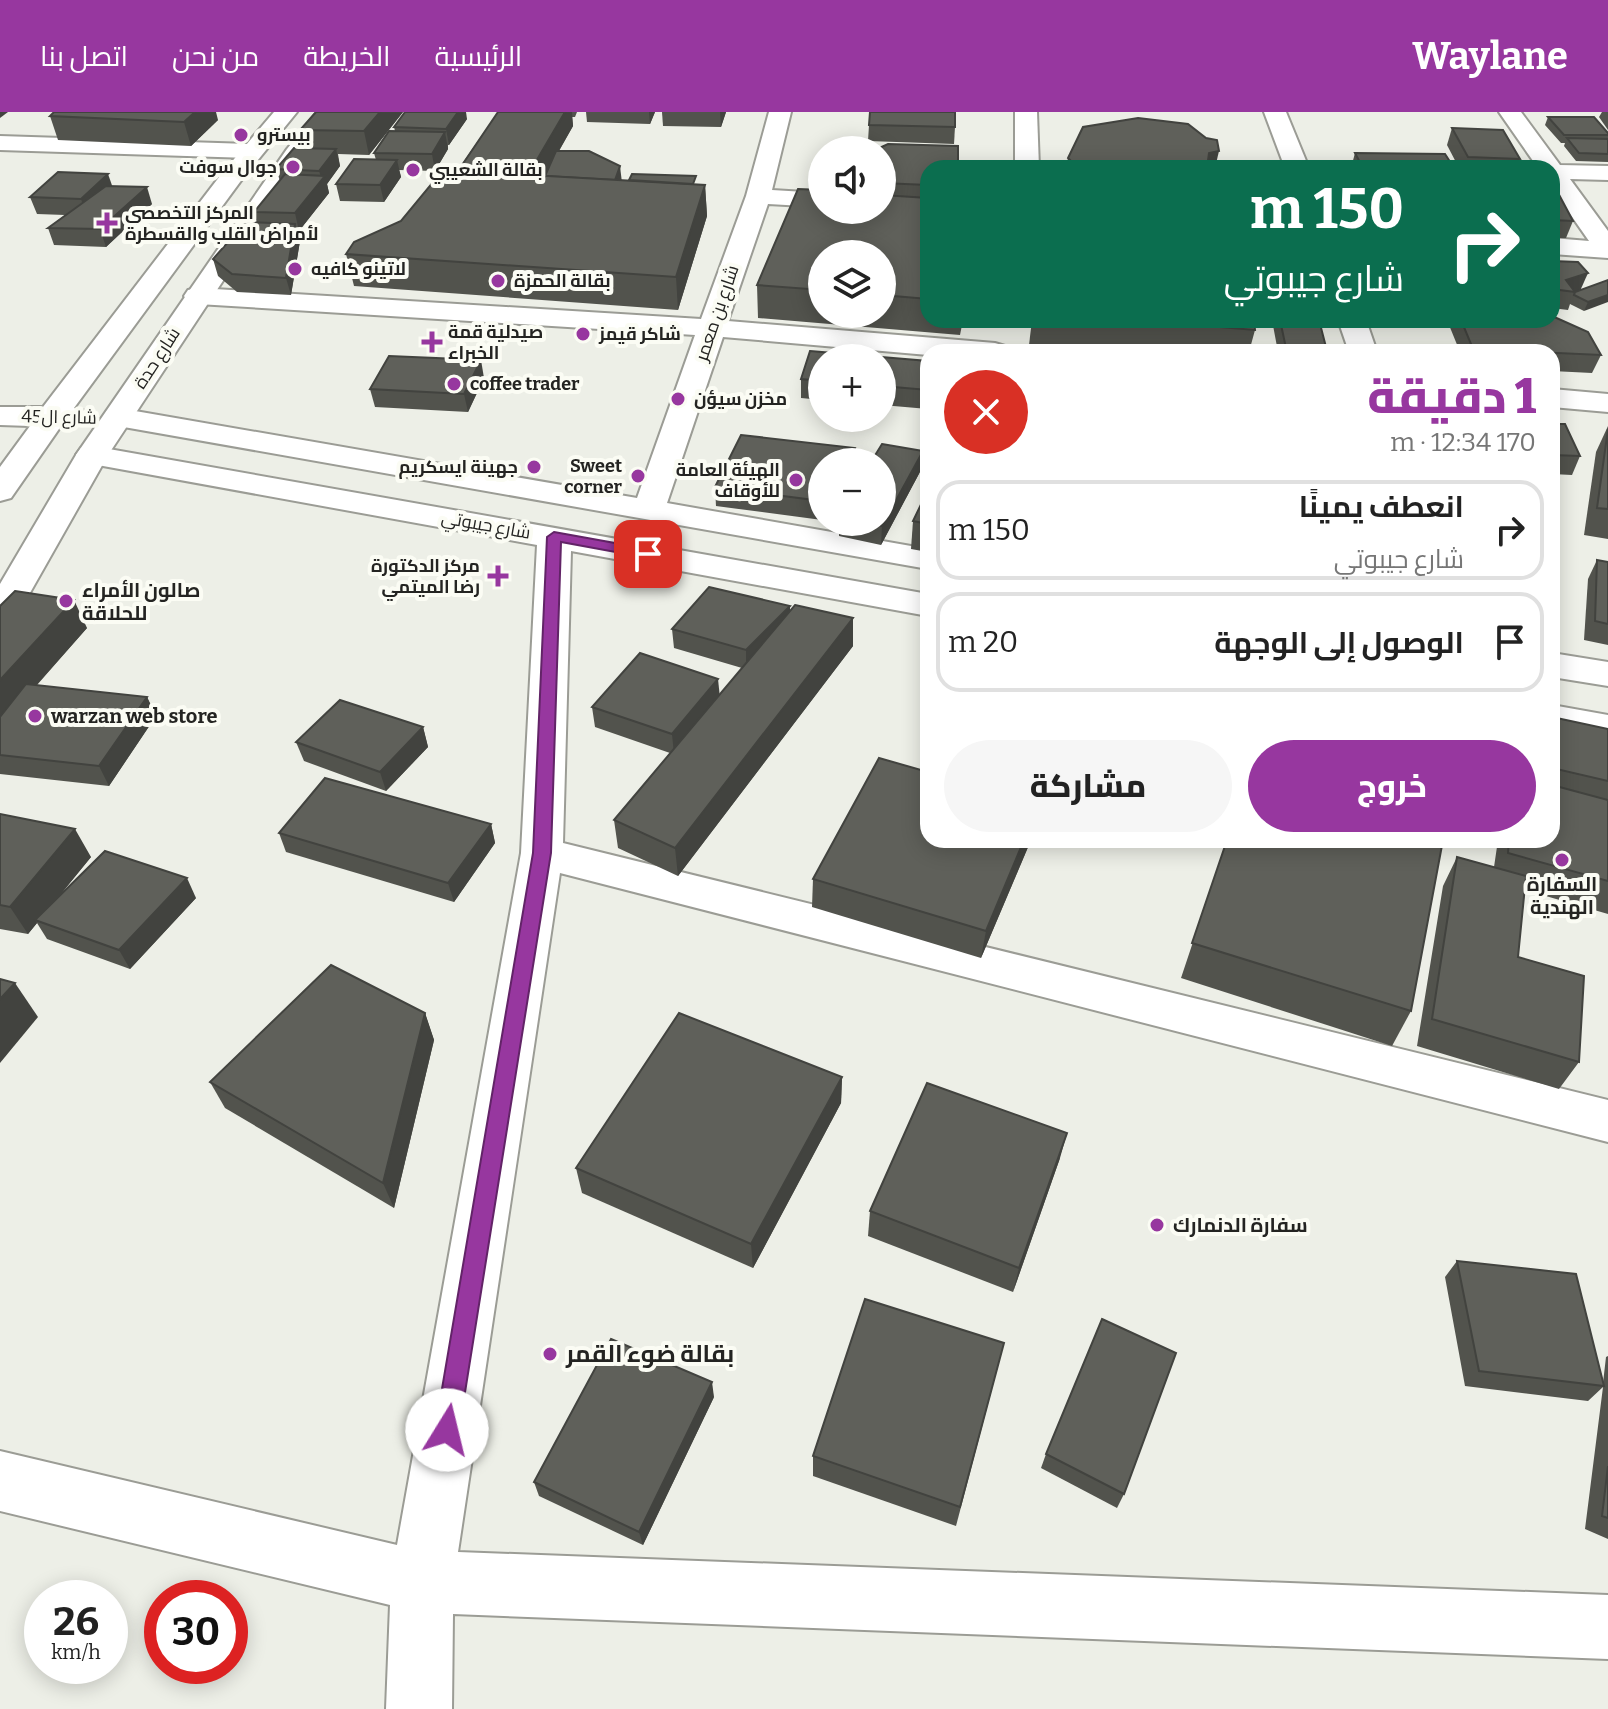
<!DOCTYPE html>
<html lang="ar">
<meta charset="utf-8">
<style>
:root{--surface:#fff;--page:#f6f6f6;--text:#222;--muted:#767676;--line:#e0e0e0;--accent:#97379f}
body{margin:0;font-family:Bitter,Cairo,serif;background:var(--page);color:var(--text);direction:rtl;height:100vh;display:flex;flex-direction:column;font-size:30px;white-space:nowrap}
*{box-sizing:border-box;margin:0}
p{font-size:26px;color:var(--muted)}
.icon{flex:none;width:44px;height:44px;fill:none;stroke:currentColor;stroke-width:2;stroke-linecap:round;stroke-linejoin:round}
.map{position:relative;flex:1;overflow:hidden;direction:ltr}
.drawer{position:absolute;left:920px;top:232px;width:640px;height:504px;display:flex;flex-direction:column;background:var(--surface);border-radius:24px;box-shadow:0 4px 20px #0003;direction:rtl}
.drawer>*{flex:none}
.top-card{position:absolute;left:920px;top:48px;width:640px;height:168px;border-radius:24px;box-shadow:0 4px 20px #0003;direction:rtl;background:#0b6e4f;color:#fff;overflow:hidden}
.tools{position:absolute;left:808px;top:24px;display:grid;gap:16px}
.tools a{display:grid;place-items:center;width:88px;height:88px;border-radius:50%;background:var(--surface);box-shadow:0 4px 20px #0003;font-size:40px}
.speed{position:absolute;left:24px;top:1468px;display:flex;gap:16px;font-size:40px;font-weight:700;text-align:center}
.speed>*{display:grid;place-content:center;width:104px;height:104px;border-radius:50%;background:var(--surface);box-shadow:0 4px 20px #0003;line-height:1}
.speed small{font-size:20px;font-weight:400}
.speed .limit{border:12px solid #d22;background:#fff;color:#111}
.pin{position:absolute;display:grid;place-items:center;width:68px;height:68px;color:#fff;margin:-34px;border-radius:16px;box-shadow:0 4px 12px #0006}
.me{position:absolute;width:88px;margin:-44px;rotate:9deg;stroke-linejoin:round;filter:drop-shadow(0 0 6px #0008)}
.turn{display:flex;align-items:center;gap:28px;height:168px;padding:0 24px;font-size:36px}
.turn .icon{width:104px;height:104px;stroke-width:2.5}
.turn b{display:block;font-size:56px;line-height:68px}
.round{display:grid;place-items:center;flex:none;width:84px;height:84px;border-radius:42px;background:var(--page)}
.headline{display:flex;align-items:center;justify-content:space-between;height:136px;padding:0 24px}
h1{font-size:48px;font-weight:800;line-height:60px;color:var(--accent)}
.action{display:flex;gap:16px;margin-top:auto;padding:16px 24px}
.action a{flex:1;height:92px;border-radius:48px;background:var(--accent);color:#fff;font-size:32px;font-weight:800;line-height:92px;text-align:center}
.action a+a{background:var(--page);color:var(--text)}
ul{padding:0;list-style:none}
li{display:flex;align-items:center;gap:24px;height:100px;margin:0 16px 12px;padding:0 8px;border:4px solid var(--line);border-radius:24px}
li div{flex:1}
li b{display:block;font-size:30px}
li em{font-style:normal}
header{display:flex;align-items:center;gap:48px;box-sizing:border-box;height:112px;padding:0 40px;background:var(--accent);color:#fff}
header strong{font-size:38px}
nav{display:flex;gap:44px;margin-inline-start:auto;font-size:28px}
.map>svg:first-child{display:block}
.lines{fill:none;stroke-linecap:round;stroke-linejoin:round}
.minor-casing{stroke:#9b9c95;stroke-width:4}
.major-casing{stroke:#9b9c95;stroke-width:4}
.minor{fill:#fff;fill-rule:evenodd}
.major{fill:#fff;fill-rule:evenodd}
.wall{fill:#52534d;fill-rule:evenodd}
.shaded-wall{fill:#42433f}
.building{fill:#5f605a;stroke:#42433f;stroke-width:2}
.route{fill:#97379f;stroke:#622467;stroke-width:2}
.poi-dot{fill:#97379f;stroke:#fbfcf4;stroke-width:3}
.labels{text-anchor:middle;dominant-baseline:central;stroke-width:8;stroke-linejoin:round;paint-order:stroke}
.far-poi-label{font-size:18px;font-weight:bold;fill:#242422;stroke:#fbfcf4;text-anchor:start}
.far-street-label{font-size:18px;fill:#242422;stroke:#fbfcf4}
.poi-label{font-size:20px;font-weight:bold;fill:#242422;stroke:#fbfcf4;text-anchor:start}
.near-poi-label{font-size:24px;font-weight:bold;fill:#242422;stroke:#fbfcf4;text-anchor:start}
</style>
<header>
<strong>Waylane</strong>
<nav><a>الرئيسية</a><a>الخريطة</a><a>من نحن</a><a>اتصل بنا</a></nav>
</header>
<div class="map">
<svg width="1608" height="1597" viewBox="0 0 1608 1597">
<rect width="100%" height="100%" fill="#edefe7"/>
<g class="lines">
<g class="minor-casing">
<g id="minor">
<path d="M769 0H791L772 78 822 81V95L768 92 728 209 995 231 1005 234 1009 240H928V243L723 225 667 391 928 437V457L118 314 107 311 103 305 107 299 118 296 637 386 695 223 198 192 188 190 184 184 188 178 198 176 701 207 746 84Z"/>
<path d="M1015 0H1037L1039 56H1015Z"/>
<path d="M1264 0H1286L1309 56H1285Z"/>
<path d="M1499 0H1521L1560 53 1608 54V68L1570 67 1608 119V146L1552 142V126L1589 129 1552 76V56H1538Z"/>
<path d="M0 24 249 32 257 34 261 39 257 44 249 46 0 38Z"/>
<path d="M1338 208H1366L1377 240H1349Z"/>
<path d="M1552 277 1608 282V300L1552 295Z"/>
<path d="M92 334 928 482V504L571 439 563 731 1608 988V1030L560 761 458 1440 1608 1483V1547L453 1502 452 1597H386L390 1493 0 1399V1339L397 1433 521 741 537 433 81 350 76 343 81 336Z"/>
<path d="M1552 541 1608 550V574L1552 565Z"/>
<path d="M1552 593 1608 603V629L1552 619Z"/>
</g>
</g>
<g class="major-casing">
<g id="major">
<path d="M274 0H297L240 70 74 296 85 299 89 305 85 311 61 314 11 386 0 389V355L30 314 0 313V295H43L223 60Z"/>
<path d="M317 0H340L304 46 108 343 18 502 13 510 0 513V472L76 343 287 37Z"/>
</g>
</g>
<use href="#minor" class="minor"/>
<use href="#major" class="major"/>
</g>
<g class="wall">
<path d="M316 0H403L369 43 338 42 340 54 327 72 329 81 299 119H297L300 129 291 183 237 180 218 164 213 147 257 111 254 100 280 69 276 57 304 36 300 18Z"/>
<path d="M498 0H577L575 5H572L573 14 559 39 622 68 705 73 707 104 678 198 354 174 346 142 401 109 457 59Z"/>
<path d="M586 0H655L650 12 587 10Z"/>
<path d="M662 0H726L721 15 663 14Z"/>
<path d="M1602 0H1608V18L1599 5Z"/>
<path d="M50 4 218 8 191 34 58 28Z"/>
<path d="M1548 5 1608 21V50L1576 49 1564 34 1565 31H1561L1545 13Z"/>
<path d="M467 7 449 33H448V37L435 59 399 58 401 65 384 90 340 89 336 72 376 48 374 41 395 19 394 15Z"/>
<path d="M869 13 955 15 954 32 868 29Z"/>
<path d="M1452 16 1520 47 1517 56H1459L1447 33Z"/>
<path d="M882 38 928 56V208H963L960 223 758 206 757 173 882 98ZM822 142H882V202H822Z"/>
<path d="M1355 41 1454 56H1351Z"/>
<path d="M1068 46 1215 56H1066Z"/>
<path d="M112 74 152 92 106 135 54 133 48 116 65 103 37 102 30 85Z"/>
<path d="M1552 77 1573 109 1566 126H1552Z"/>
<path d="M1552 149 1581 178 1608 168 1584 199 1570 192 1568 198 1552 196Z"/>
<path d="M1032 208H1254L1255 218 1249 240H1108L1029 233Z"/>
<path d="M1272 208H1319L1326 240H1278Z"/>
<path d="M1447 208H1552L1601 243 1592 261 1552 259V240H1460Z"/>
<path d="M810 239 928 249V297L882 293V246H822V288L801 286V267Z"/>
<path d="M484 266 468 300 375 295 370 277Z"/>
<path d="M1552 312 1580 344 1572 363 1552 362Z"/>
<path d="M1608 314V427L1584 423 1596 340Z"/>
<path d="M822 350V408L716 394 715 375Z"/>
<path d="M921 358 881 433 839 424V410H882Z"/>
<path d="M928 378V440L911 437 913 409Z"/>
<path d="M1597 448 1608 450V533L1584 528 1588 467Z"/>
<path d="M0 494 87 516 37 573 147 585 156 604 109 674 0 662Z"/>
<path d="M790 494V499L853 534 678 764 618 736 614 708 670 641 595 615 592 595 719 583 742 556 674 536 672 517Z"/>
<path d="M1552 605 1608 617V802L1525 778 1518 845 1579 950 1559 977 1417 934 1443 774 1457 745 1494 755 1498 728H1552Z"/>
<path d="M423 615 428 635 386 679 304 649 296 630Z"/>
<path d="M0 702 91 745 59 784 196 786 130 857 47 827 37 811 28 822 0 817Z"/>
<path d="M491 712 495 731 454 790 286 740 279 721Z"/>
<path d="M928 728H1031L981 846 812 795 813 767Z"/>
<path d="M1227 728 1411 899 1392 934 1181 866Z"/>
<path d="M425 901 434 928 394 1096 225 996 210 970Z"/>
<path d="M842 965 841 991 753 1156 582 1081 576 1056Z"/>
<path d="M1060 1046 1013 1180 868 1124 870 1099Z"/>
<path d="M1457 1149 1603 1271 1606 1245 1608 1244V1427L1585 1417 1603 1275 1588 1289 1465 1274 1445 1165Z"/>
<path d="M1004 1231 956 1414 813 1364V1344Z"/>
<path d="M714 1285 643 1433 539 1384 534 1370Z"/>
<path d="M1046 1342 1124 1382 1117 1396 1041 1356Z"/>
</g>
<g class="shaded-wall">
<path d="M0 0H8L0 6Z"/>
<path d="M195 0H216L218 8 191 34 184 10Z"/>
<path d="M380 0H403L369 43 364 19Z"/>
<path d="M458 0H466L467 7 449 33 446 17Z"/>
<path d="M565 0H572L573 14 529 91 526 66Z"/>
<path d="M649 0H655L650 12Z"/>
<path d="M720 0H726L721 15Z"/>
<path d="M445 20 448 37 435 59 432 42Z"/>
<path d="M336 37 340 54 327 72 329 81 299 119 295 101 322 68 319 59Z"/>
<path d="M1219 39 1215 56H1206L1209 41Z"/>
<path d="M397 48 401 65 384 90 380 73Z"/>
<path d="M620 54 622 71 614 72Z"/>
<path d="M108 62 114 79 87 105 81 87Z"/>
<path d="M705 73 707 104 678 198 676 165Z"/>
<path d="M147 75 152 92 106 135 100 117Z"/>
<path d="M295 112 300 129 291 183 286 166Z"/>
<path d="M1588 161 1580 179 1575 181 1566 168Z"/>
<path d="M1608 183V190L1584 199 1588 190Z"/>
<path d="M481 248 484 266 468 300 464 282Z"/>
<path d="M855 336V350H850Z"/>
<path d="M923 339 921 358 881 433 882 414Z"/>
<path d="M74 488 87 516 0 614V568Z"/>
<path d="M790 494V514L746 557V538Z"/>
<path d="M853 506V534L678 764 675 736Z"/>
<path d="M718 567 720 586 674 642 672 622Z"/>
<path d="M147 585 156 604 109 674 99 654Z"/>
<path d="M423 615 428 635 386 679 380 660Z"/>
<path d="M491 712 495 731 454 790 448 771Z"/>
<path d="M75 717 91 745 39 809 35 808 37 811 28 822 10 795Z"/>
<path d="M1024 728H1031L981 846 986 819Z"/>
<path d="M187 766 196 786 130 857 119 838Z"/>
<path d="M15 871 38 905 0 951V887Z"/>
<path d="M425 901 434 928 394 1096 383 1071Z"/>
<path d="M842 965 841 991 753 1156 751 1132Z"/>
<path d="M1067 1021 1060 1046 1013 1180 1019 1156Z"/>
<path d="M712 1270 714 1285 643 1433 639 1420Z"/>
</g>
<g class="building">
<path d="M54 0H195L184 10 50 4Z"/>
<path d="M316 0H380L364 19 300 18Z"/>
<path d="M405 0H458L446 17 394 15Z"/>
<path d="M498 0H565L528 63 458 59Z"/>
<path d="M870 0H955V15L869 13Z"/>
<path d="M1548 5H1594L1608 21V23H1564Z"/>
<path d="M1138 6 1188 12 1206 26 1217 28 1219 39 1209 41 1207 56H1078L1068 46 1083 15Z"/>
<path d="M1452 16 1503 18 1520 47 1468 45Z"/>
<path d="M389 19 445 20 432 42 374 41Z"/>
<path d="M1567 26 1608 27V42L1579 41Z"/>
<path d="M888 32 958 34V56H928V73L882 71V38H875Z"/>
<path d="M294 36 336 37 319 59 276 57Z"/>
<path d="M556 39H589L620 54 615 68 545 64Z"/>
<path d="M1355 41 1445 42 1454 56H1363Z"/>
<path d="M354 47 397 48 380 73 336 72Z"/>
<path d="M443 58 705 73 676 165 346 142 354 130 401 109Z"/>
<path d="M58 60 108 62 81 87 30 85Z"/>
<path d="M285 62 325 64 295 101 254 100Z"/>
<path d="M632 62 696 64 693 72 629 68Z"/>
<path d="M106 74 147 75 100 117 48 116Z"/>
<path d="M798 77 822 78V98H882V83L928 86V187L882 183V142H822V178L757 173Z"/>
<path d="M1552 77H1556L1573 109 1552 108Z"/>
<path d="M246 110 295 112 286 166 232 162 213 147Z"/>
<path d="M1552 149 1578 150 1588 161 1566 168 1575 180 1552 177Z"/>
<path d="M1608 168V183L1588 190 1574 183 1575 180Z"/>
<path d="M1552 204 1588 220 1601 243 1473 237 1461 208H1552Z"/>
<path d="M1133 208H1254L1255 218Z"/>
<path d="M1280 208H1319L1327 239 1286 236Z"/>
<path d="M810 239 928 249V278L882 274V246H822V269L801 267Z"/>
<path d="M389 244 481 248 464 282 370 277Z"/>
<path d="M1552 312H1565L1580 344 1552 343Z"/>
<path d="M1608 317V397L1597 396Z"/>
<path d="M741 323 855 336 850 350H822V389L715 375Z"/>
<path d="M882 332 923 339 882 414 864 410H882V350H871Z"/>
<path d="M928 378V412L913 409Z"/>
<path d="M1597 448 1608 450V512L1595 509Z"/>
<path d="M709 475 790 494 746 538 672 517Z"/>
<path d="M15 479 74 488 0 568V494Z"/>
<path d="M795 493 853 506 675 736 614 708Z"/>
<path d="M640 541 718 567 672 622 592 595Z"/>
<path d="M26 572 147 585 99 654 0 643V605Z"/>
<path d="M340 588 423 615 380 660 296 630Z"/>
<path d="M1552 605 1608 617V669L1552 656Z"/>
<path d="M879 646 928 660V728H1024L986 819 813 767Z"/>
<path d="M325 666 491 712 448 771 279 721Z"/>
<path d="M1552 673 1608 688V769L1508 741 1509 728H1552Z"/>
<path d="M0 702 75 717 10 795 0 793Z"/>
<path d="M1227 728H1443L1411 899 1192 831Z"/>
<path d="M105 739 187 766 119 838 35 808Z"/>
<path d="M1457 745 1526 764 1518 845 1584 864 1579 950 1432 907Z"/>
<path d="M331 853 425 901 383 1071 210 970Z"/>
<path d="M0 867 15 871 0 887Z"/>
<path d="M679 901 842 965 751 1132 576 1056Z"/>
<path d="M927 971 1067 1021 1019 1156 870 1099Z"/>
<path d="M1457 1149 1576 1162 1604 1274 1479 1259Z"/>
<path d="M865 1187 1004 1231 960 1395 813 1344Z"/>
<path d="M1102 1207 1176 1241 1124 1382 1046 1342Z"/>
<path d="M611 1227 712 1270 639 1420 534 1370Z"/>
<path d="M1608 1354V1406L1602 1404Z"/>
</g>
<path class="route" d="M554 420 648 437 655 442 648 446 561 430 551 741 459 1318 456 1326 447 1330 439 1326 435 1318 533 741 547 425Z"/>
<g class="poi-dot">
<circle cx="241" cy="23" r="8"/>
<circle cx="293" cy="55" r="8"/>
<circle cx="413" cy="58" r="8"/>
<path d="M103 99h8v8h8v8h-8v8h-8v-8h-8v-8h8z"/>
<circle cx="295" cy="157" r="8"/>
<circle cx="498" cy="169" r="8"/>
<circle cx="583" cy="222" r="8"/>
<path d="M428 218h8v8h8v8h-8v8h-8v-8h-8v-8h8z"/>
<circle cx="454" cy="272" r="8"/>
<circle cx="678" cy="287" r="8"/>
<circle cx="534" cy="355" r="8"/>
<circle cx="638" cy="364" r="8"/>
<circle cx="796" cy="368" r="8"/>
<path d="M494 452h8v8h8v8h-8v8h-8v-8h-8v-8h8z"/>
<circle cx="66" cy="489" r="8"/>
<circle cx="35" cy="604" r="8"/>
<circle cx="1562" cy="748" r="8"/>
<circle cx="1157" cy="1113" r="8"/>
<circle cx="550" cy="1242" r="8"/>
</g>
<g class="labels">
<g class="far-poi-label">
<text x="257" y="23">بيسترو</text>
<text x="277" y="55" text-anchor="end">جوال سوفت</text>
<text x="429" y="58">بقالة الشعيبي</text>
<text x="125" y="101">المركز التخصصي<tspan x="125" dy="21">لأمراض القلب والقسطرة</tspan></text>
<text x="311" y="157">لاتينو كافيه</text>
<text x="514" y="169">بقالة الحمزة</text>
<text x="448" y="220">صيدلية قمة<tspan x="448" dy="21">الخبراء</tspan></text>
<text x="599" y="222">شاكر قيمز</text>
<text x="470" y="272">coffee trader</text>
<text x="694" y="287">مخزن سيؤن</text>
<text x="622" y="354" text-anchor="end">Sweet<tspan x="622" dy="21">corner</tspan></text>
<text x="518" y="355" text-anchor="end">جهينة ايسكريم</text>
<text x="780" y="358" text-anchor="end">الهيئة العامة<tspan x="780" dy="21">للأوقاف</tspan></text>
<text x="480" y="454" text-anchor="end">مركز الدكتورة<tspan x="480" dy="21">رضا الميتمي</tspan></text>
</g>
<g class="far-street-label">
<text transform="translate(717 201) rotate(-71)">شارع بن معمر</text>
<text transform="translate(157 246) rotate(-57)">شارع حدة</text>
<text transform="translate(59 305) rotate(1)">شارع ال45</text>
<text transform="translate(486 413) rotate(10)">شارع جيبوتي</text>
</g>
<g class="poi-label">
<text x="82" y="478">صالون الأمراء<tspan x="82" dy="23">للحلاقة</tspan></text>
<text x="51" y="604">warzan web store</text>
<text x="1562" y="772" text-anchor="middle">السفارة<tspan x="1562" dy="23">الهندية</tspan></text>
<text x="1173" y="1113">سفارة الدنمارك</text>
</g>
<g class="near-poi-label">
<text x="566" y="1242">بقالة ضوء القمر</text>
</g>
</g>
</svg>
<div class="tools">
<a><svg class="icon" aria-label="sound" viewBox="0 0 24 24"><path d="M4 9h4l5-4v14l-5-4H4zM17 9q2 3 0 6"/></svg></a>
<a><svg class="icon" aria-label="layers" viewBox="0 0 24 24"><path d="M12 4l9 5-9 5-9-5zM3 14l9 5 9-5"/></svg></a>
<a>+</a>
<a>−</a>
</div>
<div class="speed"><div>26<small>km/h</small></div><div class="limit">30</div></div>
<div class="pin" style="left:648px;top:442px;background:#d93025"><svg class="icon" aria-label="arrive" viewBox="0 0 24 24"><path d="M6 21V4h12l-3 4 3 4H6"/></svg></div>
<svg class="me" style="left:447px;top:1318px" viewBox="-20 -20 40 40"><circle r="19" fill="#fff"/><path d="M0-13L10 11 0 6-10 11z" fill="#97379f"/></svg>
<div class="top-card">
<div class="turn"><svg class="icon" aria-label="right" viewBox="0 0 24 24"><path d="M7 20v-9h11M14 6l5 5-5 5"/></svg><div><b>150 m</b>شارع جيبوتي</div></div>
</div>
<section class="drawer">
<div class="headline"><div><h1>1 دقيقة</h1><p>170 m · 12:34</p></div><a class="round" style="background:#d93025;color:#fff"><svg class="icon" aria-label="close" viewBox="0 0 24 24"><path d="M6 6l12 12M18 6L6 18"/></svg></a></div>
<ul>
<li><svg class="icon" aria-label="right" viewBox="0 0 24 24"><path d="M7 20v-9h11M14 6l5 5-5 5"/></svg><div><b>انعطف يمينًا</b><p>شارع جيبوتي</p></div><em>150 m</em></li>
<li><svg class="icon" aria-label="arrive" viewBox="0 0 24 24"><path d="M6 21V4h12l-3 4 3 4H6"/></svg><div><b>الوصول إلى الوجهة</b></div><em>20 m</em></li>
</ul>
<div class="action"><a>خروج</a><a>مشاركة</a></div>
</section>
</div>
